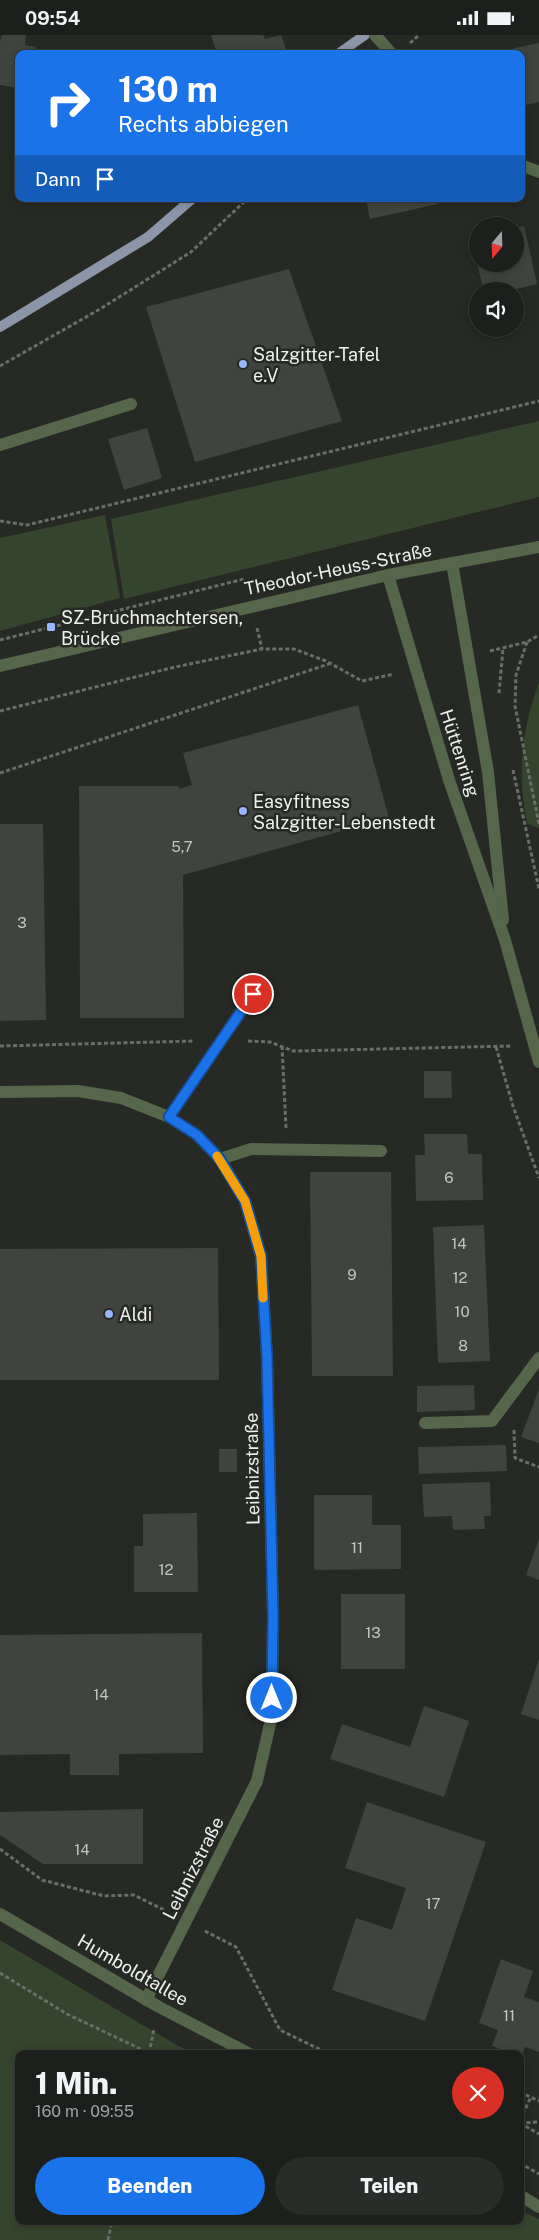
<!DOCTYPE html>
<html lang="de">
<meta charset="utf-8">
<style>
:root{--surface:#1c1f1b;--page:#292c28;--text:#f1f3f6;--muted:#a0a2a3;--line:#3a3d3a;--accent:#1a73e8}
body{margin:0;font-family:"Public Sans",sans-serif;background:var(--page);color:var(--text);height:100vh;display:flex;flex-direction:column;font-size:19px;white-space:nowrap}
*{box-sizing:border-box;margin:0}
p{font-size:16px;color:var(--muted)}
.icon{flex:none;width:28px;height:28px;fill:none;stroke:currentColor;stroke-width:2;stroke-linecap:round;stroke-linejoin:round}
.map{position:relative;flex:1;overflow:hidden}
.panel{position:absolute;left:15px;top:2015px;width:509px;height:175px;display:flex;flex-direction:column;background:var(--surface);border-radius:10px;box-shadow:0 2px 8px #0003,0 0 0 1px var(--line)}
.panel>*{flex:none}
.banner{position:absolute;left:15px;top:15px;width:510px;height:152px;border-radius:10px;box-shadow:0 2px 8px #0003,0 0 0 1px var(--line);background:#1a73e8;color:#fff;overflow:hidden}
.needle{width:32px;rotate:199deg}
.fabs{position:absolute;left:469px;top:182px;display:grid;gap:10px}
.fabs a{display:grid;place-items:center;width:55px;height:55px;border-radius:50%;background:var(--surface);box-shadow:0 2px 8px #0003,0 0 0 1px var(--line);font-size:25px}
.pin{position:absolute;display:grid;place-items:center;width:42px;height:42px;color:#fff;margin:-21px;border:2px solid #fff;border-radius:50%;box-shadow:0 1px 5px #0007}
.me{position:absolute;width:55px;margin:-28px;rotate:0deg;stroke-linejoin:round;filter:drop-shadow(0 0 4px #0008)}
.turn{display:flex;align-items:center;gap:18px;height:105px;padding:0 20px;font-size:22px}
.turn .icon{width:65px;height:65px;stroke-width:2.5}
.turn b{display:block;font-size:35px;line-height:42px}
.then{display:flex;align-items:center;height:48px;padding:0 20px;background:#0003;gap:10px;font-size:19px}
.round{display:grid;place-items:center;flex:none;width:52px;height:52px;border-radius:26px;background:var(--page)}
.overview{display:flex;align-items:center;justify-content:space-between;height:85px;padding:0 20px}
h1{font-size:30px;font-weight:800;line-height:38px}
.cta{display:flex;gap:10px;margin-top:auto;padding:10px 20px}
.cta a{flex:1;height:58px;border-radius:30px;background:var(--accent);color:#fff;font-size:20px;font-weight:800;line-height:58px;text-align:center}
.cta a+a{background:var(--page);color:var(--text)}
.status{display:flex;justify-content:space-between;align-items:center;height:35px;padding:0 25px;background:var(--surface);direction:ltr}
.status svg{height:14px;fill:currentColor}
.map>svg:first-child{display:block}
.green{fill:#35442c}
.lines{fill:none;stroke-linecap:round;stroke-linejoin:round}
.stream{stroke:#8c95a9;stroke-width:10}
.building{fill:#40433f}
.path{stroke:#6a6d68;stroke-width:3;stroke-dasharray:4 2.5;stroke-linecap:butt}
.minor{stroke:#55664a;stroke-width:12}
.route-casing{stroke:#114b97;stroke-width:12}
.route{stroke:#1a73e8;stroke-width:9}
.slow{stroke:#f59e0b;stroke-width:9}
.poi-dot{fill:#98b5fd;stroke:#262924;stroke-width:2}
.labels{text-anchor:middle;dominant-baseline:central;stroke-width:5;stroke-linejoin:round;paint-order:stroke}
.number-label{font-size:15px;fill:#c3c6c2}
.poi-label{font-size:18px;fill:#eff1ee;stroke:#262924;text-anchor:start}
.street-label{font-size:18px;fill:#eff1ee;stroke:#262924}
</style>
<div class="status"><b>09:54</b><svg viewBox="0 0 49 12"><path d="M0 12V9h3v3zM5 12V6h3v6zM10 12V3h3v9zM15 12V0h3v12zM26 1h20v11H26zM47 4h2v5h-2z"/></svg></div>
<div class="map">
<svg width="539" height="2205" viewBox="0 0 539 2205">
<rect width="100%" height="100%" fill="#262924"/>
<g class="green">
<path d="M539 386V462L124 564 111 484Z"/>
<path d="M105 480 120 563 0 596V503Z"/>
<path d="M539 647V793L527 789C517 738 521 697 539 647Z"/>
<path d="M0 1905 173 2008 195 2019H19V2186H520V2175L539 2184V2205H0Z"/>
</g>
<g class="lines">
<g class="stream">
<path d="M338 19 365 0"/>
<path d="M0 292 148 202 192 164"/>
</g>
</g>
<g class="building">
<path d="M2 0H26L25 10 36 12 34 19H19V53L0 50V6Z"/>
<path d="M211 0H263L265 4 281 0 288 19H217Z"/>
<path d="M539 8V67L521 71V19L492 18Z"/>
<path d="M366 164H437L438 169 370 184Z"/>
<path d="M524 191 537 249 508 256H484L477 229H515V193Z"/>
<path d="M478 201V227H477L471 203Z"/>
<path d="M289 234 342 386 195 427 146 272Z"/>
<path d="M147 393 162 443 124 455 108 404Z"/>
<path d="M358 670 389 783 183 840 184 983H80L79 751H179V754L192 750 183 718Z"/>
<path d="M0 789H43L46 985 0 986Z"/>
<path d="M424 1036H451L452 1063H424Z"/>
<path d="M424 1099H467L468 1119H482L483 1165 416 1166 415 1120H425Z"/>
<path d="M310 1137H391L393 1341H312Z"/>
<path d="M484 1190 490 1326 438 1328 433 1192Z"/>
<path d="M218 1213 219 1345H0V1214Z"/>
<path d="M474 1350 475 1375 417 1377V1351Z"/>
<path d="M539 1354V1408L521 1402Z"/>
<path d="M506 1410 507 1436 419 1439 418 1412Z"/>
<rect x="219" y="1414" width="18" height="23"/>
<path d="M490 1447 491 1481H484L485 1494 453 1495 452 1481 424 1482 422 1449Z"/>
<path d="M314 1460H372V1490H401V1534L314 1535Z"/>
<path d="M197 1478 198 1557H134V1511H143V1479Z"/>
<path d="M539 1504V1545L526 1540Z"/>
<rect x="341" y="1559" width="64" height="75"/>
<path d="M202 1598 203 1718 119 1719V1740H70V1719L0 1720V1600Z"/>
<path d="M539 1624V1685L521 1679Z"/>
<path d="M424 1671 469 1686 444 1762 330 1724 342 1689 410 1712Z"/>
<path d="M367 1767 486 1807 425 1986 332 1955 356 1883 392 1895 406 1853 345 1833Z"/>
<path d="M143 1774V1829H43L0 1800V1777Z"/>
<path d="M501 1924 533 1936 524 1962 539 1967V2017L525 2012 522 2022 520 2019H513L492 2011 498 1995 479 1988Z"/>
</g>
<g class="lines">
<g class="path">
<path d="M410 8 419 0"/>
<path d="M0 331 100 274 191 217 247 164"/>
<path d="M0 486 27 490 539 366"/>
<path d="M257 593 262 614"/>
<path d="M0 605 244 544 246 551"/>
<path d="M527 607 516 640 515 671 539 789"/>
<path d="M490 616 527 607 539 600"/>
<path d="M499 658 503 614"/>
<path d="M0 676 175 632 262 614H294L326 626 362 646 394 639"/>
<path d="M513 735 539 854"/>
<path d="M0 738 329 629"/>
<path d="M248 1006 270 1007 293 1016 512 1011"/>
<path d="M0 1011 194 1006"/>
<path d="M282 1011 286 1093"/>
<path d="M496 1012 513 1071 539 1143"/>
<path d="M514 1395 515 1423 539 1432"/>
<path d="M0 1814 42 1845 104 1861 134 1860 166 1876"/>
<path d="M205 1896 236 1912 280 1995 329 2019"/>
<path d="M0 1938 67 1979 149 2018 154 1994"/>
<path d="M520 2057 539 2066"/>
<path d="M520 2085 531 2062"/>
<path d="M520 2088 539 2099"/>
<path d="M520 2088 539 2087"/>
<path d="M520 2128 539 2139"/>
<path d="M108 2205 112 2186"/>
</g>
<g class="minor">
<path d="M375 0 392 19"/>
<path d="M521 130 539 137"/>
<path d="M0 410 131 369"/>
<path d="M452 528 488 737 503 885"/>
<path d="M388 540 449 745 505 905 539 1027"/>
<path d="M0 631 388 540 539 512"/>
<path d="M0 1057 78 1056 121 1063 169 1082 197 1100 220 1124 245 1166 261 1221 267 1322 273 1580 272 1680 257 1746 146 1965"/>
<path d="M169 1082 253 959"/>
<path d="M220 1124 251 1114 381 1116"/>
<path d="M425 1388 492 1386 539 1323"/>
<path d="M0 1879 159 1972 250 2019"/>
<path d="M520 2160 539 2172"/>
</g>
</g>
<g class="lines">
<g class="route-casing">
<path id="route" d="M253 959 169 1082 197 1100 220 1124 245 1166 261 1221 267 1322 273 1580 272 1663"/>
</g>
<use href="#route" class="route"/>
<path class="slow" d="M217 1121 245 1166 261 1221 263 1263"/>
</g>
<g class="poi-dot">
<circle cx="243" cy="329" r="5"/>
<rect x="46" y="587" width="10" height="10" rx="2.5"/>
<circle cx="243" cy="776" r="5"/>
<circle cx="109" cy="1279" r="5"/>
</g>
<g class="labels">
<g class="number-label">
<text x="182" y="811">5,7</text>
<text x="22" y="887">3</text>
<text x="449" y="1142">6</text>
<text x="459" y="1208">14</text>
<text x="352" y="1239">9</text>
<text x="460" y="1242">12</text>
<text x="462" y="1276">10</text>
<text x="463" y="1310">8</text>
<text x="357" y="1512">11</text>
<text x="166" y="1534">12</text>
<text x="373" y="1597">13</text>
<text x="101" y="1659">14</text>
<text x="82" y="1814">14</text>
<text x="433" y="1868">17</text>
<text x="509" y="1980">11</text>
</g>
<g class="poi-label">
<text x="253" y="319">Salzgitter-Tafel<tspan x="253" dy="21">e.V</tspan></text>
<text x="61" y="582">SZ-Bruchmachtersen,<tspan x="61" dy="21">Brücke</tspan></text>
<text x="253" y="766">Easyfitness<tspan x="253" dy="21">Salzgitter-Lebenstedt</tspan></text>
<text x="119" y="1279">Aldi</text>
</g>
<g class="street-label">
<text transform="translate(338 534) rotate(-12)">Theodor-Heuss-Straße</text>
<text transform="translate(460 718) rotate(72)">Hüttenring</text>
<text transform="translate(252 1434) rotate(-91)">Leibnizstraße</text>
<text transform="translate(193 1833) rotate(-63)">Leibnizstraße</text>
<text transform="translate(133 1935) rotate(30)">Humboldtallee</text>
</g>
</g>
</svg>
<div class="fabs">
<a><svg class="needle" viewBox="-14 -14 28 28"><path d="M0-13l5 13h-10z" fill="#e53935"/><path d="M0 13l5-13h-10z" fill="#a0a2a3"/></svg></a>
<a><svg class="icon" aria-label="sound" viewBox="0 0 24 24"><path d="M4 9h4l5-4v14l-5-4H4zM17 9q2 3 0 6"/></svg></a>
</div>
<div class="pin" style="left:253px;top:959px;background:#d93025"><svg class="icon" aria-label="arrive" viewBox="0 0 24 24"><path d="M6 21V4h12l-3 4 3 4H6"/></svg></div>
<svg class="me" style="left:272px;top:1663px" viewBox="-20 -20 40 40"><circle r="17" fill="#1a73e8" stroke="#fff" stroke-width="3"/><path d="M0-11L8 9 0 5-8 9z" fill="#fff"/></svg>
<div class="banner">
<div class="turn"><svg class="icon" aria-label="right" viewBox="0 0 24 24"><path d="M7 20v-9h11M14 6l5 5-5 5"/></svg><div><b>130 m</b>Rechts abbiegen</div></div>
<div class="then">Dann<svg class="icon" aria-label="arrive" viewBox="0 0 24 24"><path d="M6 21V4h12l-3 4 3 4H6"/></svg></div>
</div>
<section class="panel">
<div class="overview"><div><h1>1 Min.</h1><p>160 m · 09:55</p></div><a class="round" style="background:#d93025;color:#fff"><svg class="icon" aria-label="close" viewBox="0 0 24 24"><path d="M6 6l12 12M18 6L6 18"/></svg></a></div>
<div class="cta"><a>Beenden</a><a>Teilen</a></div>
</section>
</div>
